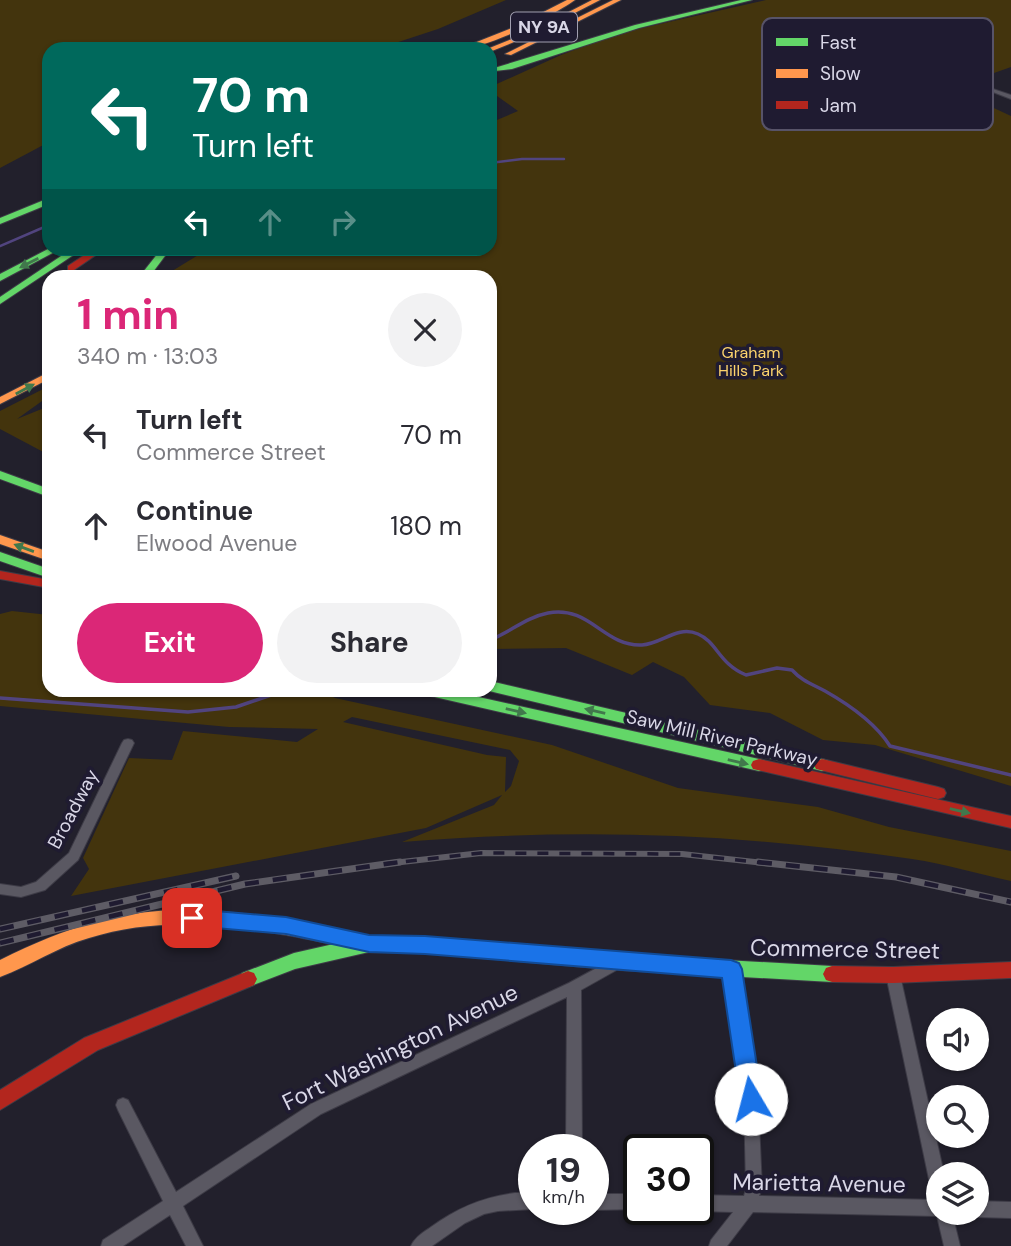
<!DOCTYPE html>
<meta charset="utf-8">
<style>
:root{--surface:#fff;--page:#f2f2f3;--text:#2b2b33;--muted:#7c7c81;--accent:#db2777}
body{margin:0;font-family:"DM Sans",sans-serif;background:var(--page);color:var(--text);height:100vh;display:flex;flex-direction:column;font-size:26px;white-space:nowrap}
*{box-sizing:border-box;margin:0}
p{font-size:23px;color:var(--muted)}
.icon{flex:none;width:38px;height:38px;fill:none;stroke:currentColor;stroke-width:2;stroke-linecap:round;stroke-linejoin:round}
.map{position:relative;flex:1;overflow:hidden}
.sheet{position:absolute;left:42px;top:270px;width:455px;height:427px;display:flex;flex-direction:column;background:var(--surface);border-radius:21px;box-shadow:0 2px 5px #0004}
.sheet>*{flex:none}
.top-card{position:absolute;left:42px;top:42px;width:455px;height:214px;border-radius:21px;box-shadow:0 2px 5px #0004;background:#00695c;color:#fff;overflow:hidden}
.fabs{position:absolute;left:926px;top:1008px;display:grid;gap:14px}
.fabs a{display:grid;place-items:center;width:63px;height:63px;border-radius:50%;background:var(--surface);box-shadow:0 2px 5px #0004;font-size:35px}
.speed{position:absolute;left:518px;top:1134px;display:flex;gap:14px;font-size:35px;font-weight:700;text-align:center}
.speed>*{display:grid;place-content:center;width:91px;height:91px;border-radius:50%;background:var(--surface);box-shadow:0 2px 5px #0004;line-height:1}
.speed small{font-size:18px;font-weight:400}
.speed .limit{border:4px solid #111;border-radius:10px;background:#fff;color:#111}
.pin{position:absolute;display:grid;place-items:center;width:60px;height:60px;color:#fff;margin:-30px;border-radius:14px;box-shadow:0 4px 10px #0006}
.me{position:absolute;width:77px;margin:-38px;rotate:352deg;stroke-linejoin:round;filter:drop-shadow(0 0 5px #0008)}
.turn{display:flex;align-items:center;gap:24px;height:147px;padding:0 35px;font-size:32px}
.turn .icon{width:91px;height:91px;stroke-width:2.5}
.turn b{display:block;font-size:49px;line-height:60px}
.lanes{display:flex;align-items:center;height:66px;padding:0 35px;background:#0003;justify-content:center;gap:35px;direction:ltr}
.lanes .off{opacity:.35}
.round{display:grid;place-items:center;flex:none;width:74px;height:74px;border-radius:37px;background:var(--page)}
.summary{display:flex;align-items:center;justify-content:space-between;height:119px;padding:0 35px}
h1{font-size:42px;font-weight:700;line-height:52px;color:var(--accent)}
.action{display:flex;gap:14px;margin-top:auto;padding:14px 35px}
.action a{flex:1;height:80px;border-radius:42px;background:var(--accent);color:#fff;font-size:28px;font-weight:700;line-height:80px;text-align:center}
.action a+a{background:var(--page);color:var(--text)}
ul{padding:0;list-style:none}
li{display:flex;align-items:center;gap:21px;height:91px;padding:0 35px}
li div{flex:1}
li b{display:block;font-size:26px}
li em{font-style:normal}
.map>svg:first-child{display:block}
.green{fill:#43340d;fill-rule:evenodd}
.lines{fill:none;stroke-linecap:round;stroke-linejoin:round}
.stream-far1{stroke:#51447f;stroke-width:2.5}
.stream{stroke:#51447f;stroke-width:3.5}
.street-casing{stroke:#3d3b46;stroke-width:2}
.fast-casing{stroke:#3d3b46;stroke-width:2}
.slow-casing{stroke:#3d3b46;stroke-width:2}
.jam-casing{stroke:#3d3b46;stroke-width:2}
.street{fill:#5a5862;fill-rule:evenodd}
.fast{fill:#63d668;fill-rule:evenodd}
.slow{fill:#ff974d;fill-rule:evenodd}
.jam{fill:#b3261e;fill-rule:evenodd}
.rail-far1-casing{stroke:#5e5c65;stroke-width:6}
.rail-casing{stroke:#5e5c65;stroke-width:7}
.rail-far1{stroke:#1f1b31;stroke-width:3.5;stroke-dasharray:11;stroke-linecap:butt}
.rail{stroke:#1f1b31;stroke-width:4.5;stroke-dasharray:14;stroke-linecap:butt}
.oneway{fill:#41784c}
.route{fill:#1a73e8;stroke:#114b97;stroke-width:2}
.labels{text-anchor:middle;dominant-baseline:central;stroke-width:7;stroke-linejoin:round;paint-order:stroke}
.far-park-label{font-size:16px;fill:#fcd36c;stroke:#1f1b31}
.shield{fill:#1f1b31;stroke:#a19fb0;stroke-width:2}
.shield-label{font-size:18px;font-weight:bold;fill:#d9d7e7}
.street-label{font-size:19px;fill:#d9d7e7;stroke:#1f1b31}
.near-street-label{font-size:23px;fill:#d9d7e7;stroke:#1f1b31}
.key{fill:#1f1b31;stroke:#575368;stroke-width:2}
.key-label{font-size:19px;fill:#d9d7e7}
</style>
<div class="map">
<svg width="1011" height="1246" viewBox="0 0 1011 1246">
<rect width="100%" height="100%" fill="#22202c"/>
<g class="green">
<path d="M0 0H506L438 29 377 49H49V142L0 168Z"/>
<path d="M766 0H1011V67L963 84 951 80 940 83 1011 116V786L875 745 823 740 770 713 710 705 684 677 653 662 632 675 566 648 490 649V276H164L208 249 490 248V123L518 111 490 91V87L561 55 620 33Z"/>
<path d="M49 386V396L17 419 49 406V455L0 429V411Z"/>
<path d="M12 611 49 615V690H319L335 698 552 745 678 788 818 807 889 827 1011 851V881C978 874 945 864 912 859 740 833 576 828 402 842L494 805 502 795 426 828 71 896 89 869 83 858 129 758 172 760 183 731 297 742 318 729 229 727 0 706V614ZM352 717 510 750 519 761 511 786 505 792 506 757 487 755 343 722Z"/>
</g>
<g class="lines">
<g class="stream-far1">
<path d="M490 163 522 159H564"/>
<path d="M0 246 49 225"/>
</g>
<g class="stream">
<path d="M490 640C510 632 527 617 548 613 590 605 604 647 642 645 662 644 677 625 698 634 717 642 719 664 746 675L777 668 792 670C802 681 812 684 825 691 848 704 876 724 890 746L1011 775"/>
<path d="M0 698 188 712 236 707 286 690"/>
</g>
<g class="street-casing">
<g id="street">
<path d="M975 83 1011 95V99L975 85Z"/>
<path d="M128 739 132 740 134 743 78 860 45 890 21 897 0 894V884L21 887 36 882 69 853 122 743 124 740Z"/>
<path d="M617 957 622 959 624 963 622 967 581 990 582 1150H566L567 997 321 1114 183 1206 203 1246H186L170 1215 123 1246H101L103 1240 163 1201 118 1110 116 1105 118 1100 123 1098 128 1100 176 1192 311 1104 569 983Z"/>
<path d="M731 963 736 965 738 969 758 1099 762 1189 759 1196 938 1200V1213H952L960 1246H944L937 1216 753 1212 727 1246H709L711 1240 733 1212 698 1211 694 1209H698V1195L744 1196 746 1189 744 1099 724 969 726 965Z"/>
<path d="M893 969 898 971 900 975 944 1174H938V1192L932 1190 930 1184 886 975 888 971Z"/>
<path d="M515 1193H534V1209L498 1211 484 1214 465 1223 432 1246H411C415 1237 424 1232 431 1227 457 1208 483 1197 515 1193Z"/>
<path d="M593 1194H639V1209H641L593 1210 591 1209H593Z"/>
<path d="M976 1201 1011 1202V1218L976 1217 970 1215V1213H976Z"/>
</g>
</g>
<g class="fast-casing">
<g id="fast">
<path d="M741 0H752L639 28 512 69 495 71 491 69 635 25Z"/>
<path d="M49 198V204L0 224V218Z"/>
<path d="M50 248H62L0 281V274Z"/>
<path d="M73 248H84L0 304V297Z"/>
<path d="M162 248H171L150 276H140Z"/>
<path d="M0 471 49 489V497L0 479Z"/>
<path d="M0 552 49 569V578L0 561Z"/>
<path d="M490 681 822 759 828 761 830 765 828 769 822 771 485 690H490Z"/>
<path d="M419 690H447L759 759 765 761 767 765 765 769 759 771 426 695 421 694Z"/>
<path d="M369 936 425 937 619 954 832 966 838 968 841 974 838 980 832 982 619 970 425 953 369 952 295 969 248 987 242 985 239 979 242 973 294 953Z"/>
</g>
</g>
<g class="slow-casing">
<g id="slow">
<path d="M567 0H575C553 16 485 49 459 49L512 28Z"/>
<path d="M592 0H600L536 33 492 51 487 49 532 31Z"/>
<path d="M613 0H621L511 55 505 54Z"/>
<path d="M49 372V379L0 404V397Z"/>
<path d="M0 535 49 552V561L0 544Z"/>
<path d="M197 909 263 916 360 934 366 937 369 942 366 947 360 950C272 931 177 910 89 938 57 947 30 966 0 977V960C69 926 119 910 197 909Z"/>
</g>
</g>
<g class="jam-casing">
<g id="jam">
<path d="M95 248H106L74 270H68V266Z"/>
<path d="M0 571 49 580V586L44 587 0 579Z"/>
<path d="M759 759 1011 816V828L753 769 751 765 753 761Z"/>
<path d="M822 759 938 787 944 789 946 793 944 797 938 799 816 769 814 765 816 761Z"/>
<path d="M1011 962V978L893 983 832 982 826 980 823 974 826 968 832 966 893 967Z"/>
<path d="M248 971 254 973 257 979 254 985 98 1050 0 1110V1090L84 1038Z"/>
</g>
</g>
<use href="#street" class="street"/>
<use href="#fast" class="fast"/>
<use href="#slow" class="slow"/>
<use href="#jam" class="jam"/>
<g class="rail-far1-casing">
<path id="rail-far1" d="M384 864 481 853 682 854 774 864"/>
</g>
<g class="rail-casing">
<g id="rail">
<path d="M758 862 896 877 1011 902"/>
<path d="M0 929 236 876"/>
<path d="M0 943 245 884 400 862"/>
</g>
</g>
<use href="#rail-far1" class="rail-far1"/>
<use href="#rail" class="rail"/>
</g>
<defs><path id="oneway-solid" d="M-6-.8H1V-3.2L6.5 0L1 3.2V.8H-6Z" transform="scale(1.75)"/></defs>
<g class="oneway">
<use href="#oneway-solid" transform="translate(29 263) rotate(153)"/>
<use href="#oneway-solid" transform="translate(25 389) rotate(-28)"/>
<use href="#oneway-solid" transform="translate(24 548) rotate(-160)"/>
<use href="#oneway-solid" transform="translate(516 711) rotate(13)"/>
<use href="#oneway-solid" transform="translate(595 711) rotate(-167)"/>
<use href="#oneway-solid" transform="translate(738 762) rotate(13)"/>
<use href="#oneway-solid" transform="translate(960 811) rotate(13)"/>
</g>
<path class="route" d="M192 909 286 917 369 935 425 936 731 960 739 963 742 969 762 1099 759 1107 751 1110 743 1107 740 1099 722 978 425 954 369 952 286 934 192 926 185 924 182 918 185 912Z"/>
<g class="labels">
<g class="far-park-label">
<text x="751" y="352">Graham<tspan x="751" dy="18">Hills Park</tspan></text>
</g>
<rect class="shield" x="511" y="12.5" width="66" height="29" rx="5"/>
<g class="shield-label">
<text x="544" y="27">NY 9A</text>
</g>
<g class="street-label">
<text transform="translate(722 738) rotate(13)">Saw Mill River Parkway</text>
<text transform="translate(73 809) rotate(-62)">Broadway</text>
</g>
<g class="near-street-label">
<text transform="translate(845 949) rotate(1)">Commerce Street</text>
<text transform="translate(400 1047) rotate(-26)">Fort Washington Avenue</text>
<text transform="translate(819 1183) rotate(1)">Marietta Avenue</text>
</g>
</g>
<rect x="762" y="18" width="231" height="112" rx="10" class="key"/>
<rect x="776" y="38" width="32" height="8" fill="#63d668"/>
<rect x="776" y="69" width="32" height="9" fill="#ff974d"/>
<rect x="776" y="101" width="32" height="8" fill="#b3261e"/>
<g class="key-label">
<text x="820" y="49">Fast</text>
<text x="820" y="80">Slow</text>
<text x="820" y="112">Jam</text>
</g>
</svg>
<div class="fabs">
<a><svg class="icon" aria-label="sound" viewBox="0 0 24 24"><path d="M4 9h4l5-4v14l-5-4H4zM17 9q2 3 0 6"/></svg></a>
<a><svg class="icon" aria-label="search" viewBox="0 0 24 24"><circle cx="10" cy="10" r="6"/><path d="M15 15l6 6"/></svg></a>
<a><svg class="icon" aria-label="layers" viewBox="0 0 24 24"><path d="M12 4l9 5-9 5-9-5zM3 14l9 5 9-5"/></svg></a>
</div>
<div class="speed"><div>19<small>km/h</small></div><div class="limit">30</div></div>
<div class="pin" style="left:192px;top:918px;background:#d93025"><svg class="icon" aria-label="arrive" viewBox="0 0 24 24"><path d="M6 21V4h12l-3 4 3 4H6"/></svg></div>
<svg class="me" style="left:751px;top:1099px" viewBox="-20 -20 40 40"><circle r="19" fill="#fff"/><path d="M0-13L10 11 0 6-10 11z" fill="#1a73e8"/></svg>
<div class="top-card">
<div class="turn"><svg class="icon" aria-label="left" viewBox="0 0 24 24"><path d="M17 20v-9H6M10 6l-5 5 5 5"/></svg><div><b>70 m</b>Turn left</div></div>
<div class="lanes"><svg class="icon" aria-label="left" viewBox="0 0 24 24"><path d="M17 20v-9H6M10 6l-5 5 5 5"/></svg><svg class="icon off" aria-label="ahead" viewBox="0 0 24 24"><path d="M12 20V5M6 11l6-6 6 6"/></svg><svg class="icon off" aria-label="right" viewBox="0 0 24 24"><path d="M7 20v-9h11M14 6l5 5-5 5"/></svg></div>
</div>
<section class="sheet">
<div class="summary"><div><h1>1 min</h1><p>340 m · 13:03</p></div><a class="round"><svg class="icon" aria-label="close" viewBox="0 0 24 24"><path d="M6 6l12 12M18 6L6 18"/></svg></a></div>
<ul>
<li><svg class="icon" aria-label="left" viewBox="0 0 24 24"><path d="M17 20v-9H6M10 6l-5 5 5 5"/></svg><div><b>Turn left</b><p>Commerce Street</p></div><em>70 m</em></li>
<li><svg class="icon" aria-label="ahead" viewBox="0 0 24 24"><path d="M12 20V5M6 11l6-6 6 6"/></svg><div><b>Continue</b><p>Elwood Avenue</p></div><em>180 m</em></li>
</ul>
<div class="action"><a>Exit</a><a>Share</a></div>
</section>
</div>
